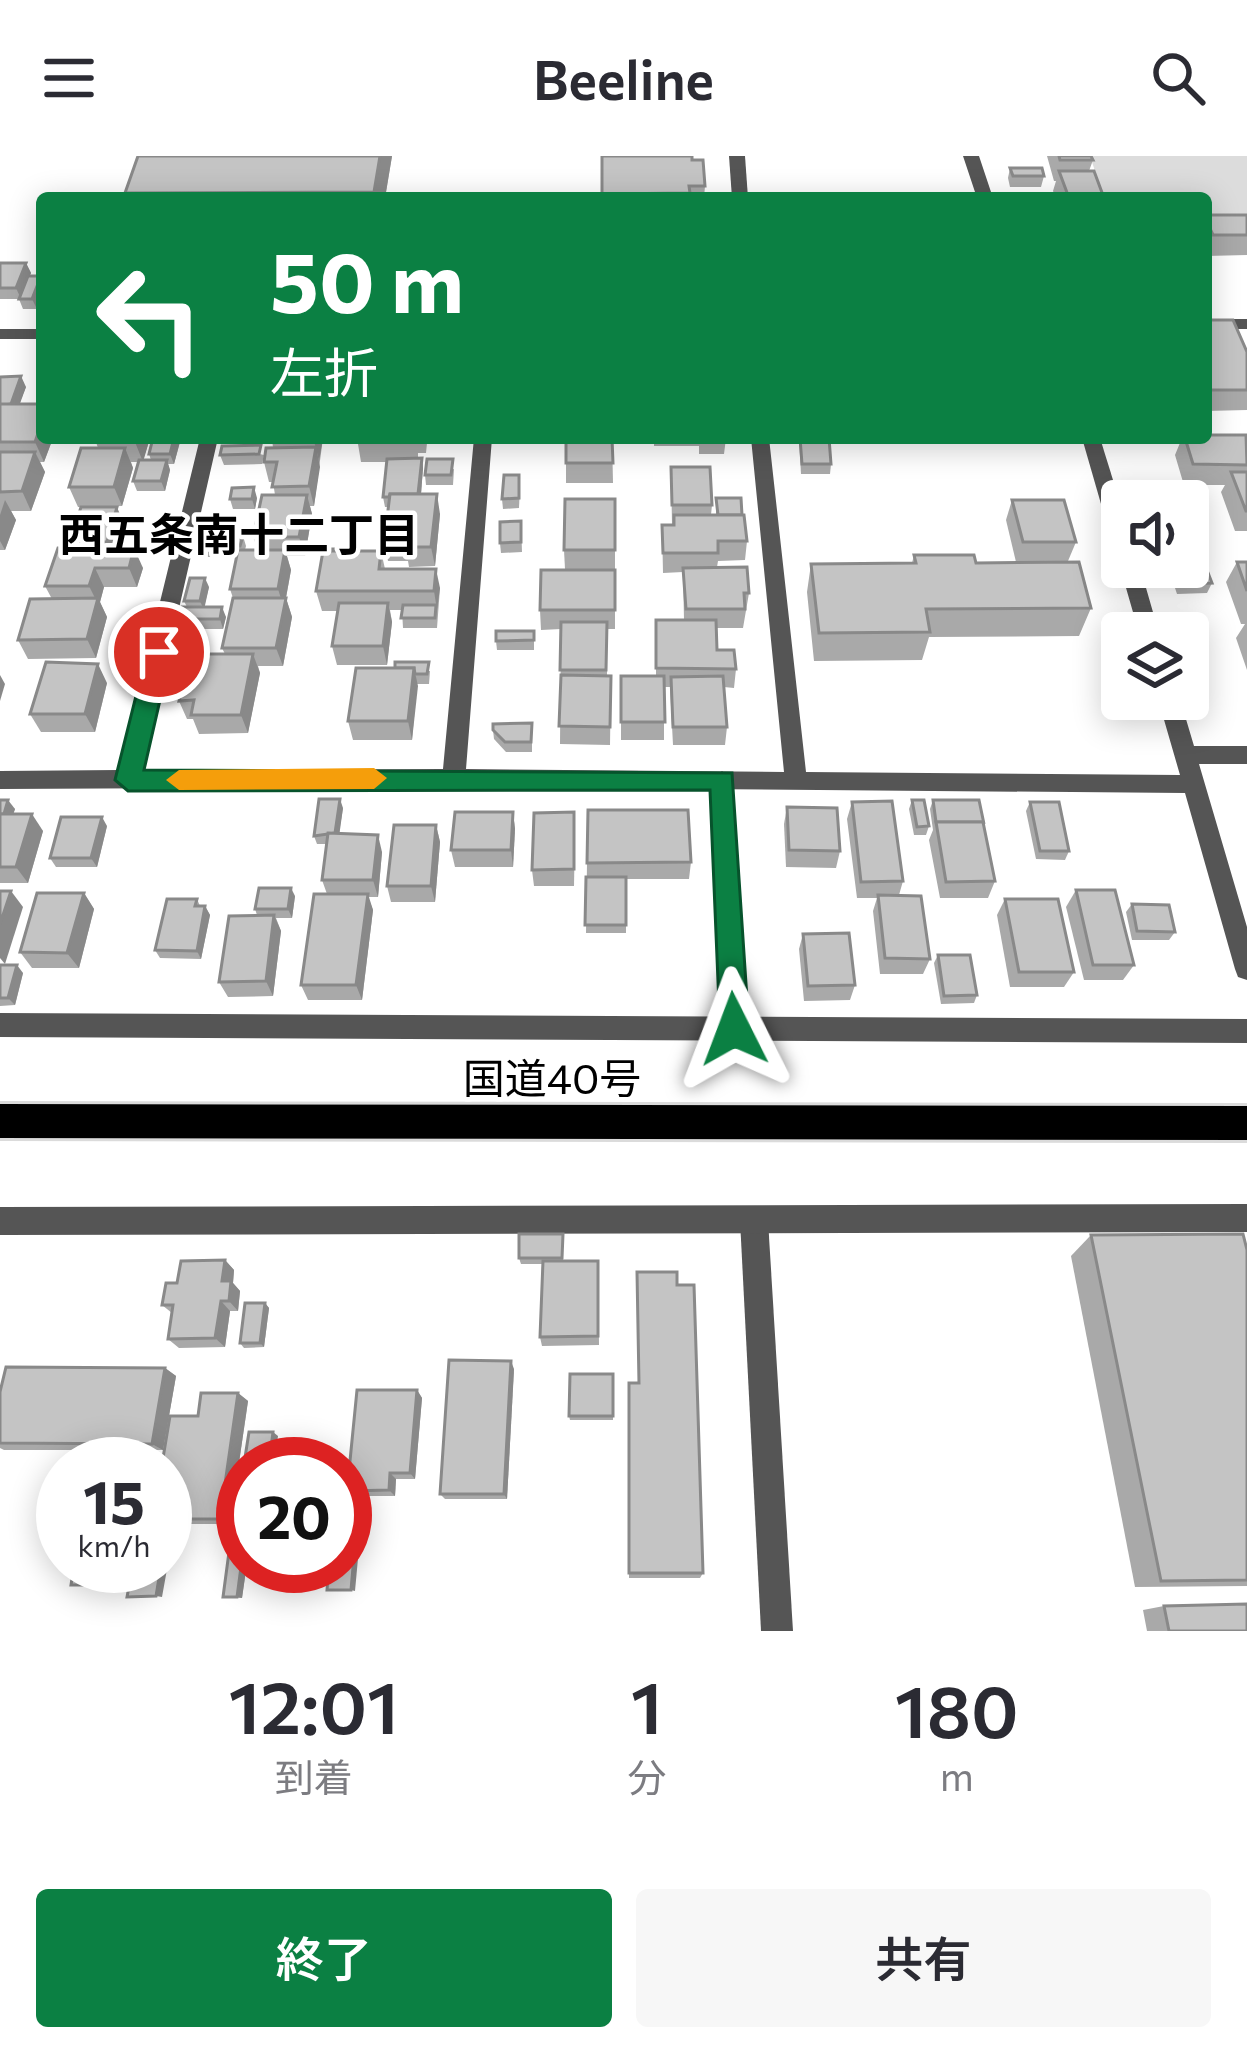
<!DOCTYPE html>
<html lang="ja">
<meta charset="utf-8">
<style>
:root{--surface:#fff;--page:#f7f7f7;--text:#2b2b33;--muted:#7c7c81;--accent:#0b8043}
body{margin:0;font-family:Commissioner,"Noto Sans JP",sans-serif;background:var(--page);color:var(--text);height:100vh;display:flex;flex-direction:column;font-size:45px;white-space:nowrap}
*{box-sizing:border-box;margin:0}
p{font-size:39px;color:var(--muted)}
.icon{flex:none;width:66px;height:66px;fill:none;stroke:currentColor;stroke-width:2;stroke-linecap:round;stroke-linejoin:round}
.map{position:relative;height:1475px;overflow:hidden}
.sheet{display:flex;flex-direction:column;background:var(--surface);flex:1}
.sheet>*{flex:none}
.hud{position:absolute;left:36px;top:36px;width:1176px;height:252px;border-radius:12px;box-shadow:0 6px 30px #0003;background:#0b8043;color:#fff;overflow:hidden}
.controls{position:absolute;left:1101px;top:324px;display:grid;gap:24px}
.controls a{display:grid;place-items:center;width:108px;height:108px;border-radius:12px;background:var(--surface);box-shadow:0 6px 30px #0003;font-size:60px}
.speed{position:absolute;left:36px;top:1281px;display:flex;gap:24px;font-size:60px;font-weight:700;text-align:center}
.speed>*{display:grid;place-content:center;width:156px;height:156px;border-radius:50%;background:var(--surface);box-shadow:0 6px 30px #0003;line-height:1}
.speed small{font-size:30px;font-weight:400}
.speed .limit{border:18px solid #d22;background:#fff;color:#111}
.pin{position:absolute;display:grid;place-items:center;width:102px;height:102px;color:#fff;margin:-51px;border:6px solid #fff;border-radius:50%;box-shadow:0 3px 12px #0007}
.me{position:absolute;width:132px;margin:-66px;rotate:357deg;stroke-linejoin:round;filter:drop-shadow(0 0 9px #0008)}
.turn{display:flex;align-items:center;gap:42px;height:252px;padding:0 36px;font-size:54px}
.turn .icon{width:156px;height:156px;stroke-width:2.5}
.turn b{display:block;font-size:84px;line-height:102px}
.eta{display:flex;justify-content:space-evenly;align-items:center;height:204px;text-align:center}
.eta b{font-size:72px;font-weight:600;line-height:84px}
.button{display:flex;gap:24px;margin-top:auto;padding:24px 36px}
.button a{flex:1;height:138px;border-radius:12px;background:var(--accent);color:#fff;font-size:48px;font-weight:600;line-height:138px;text-align:center}
.button a+a{background:var(--page);color:var(--text)}
header{display:flex;justify-content:space-between;align-items:center;height:156px;padding:0 36px;background:var(--surface);font-size:54px;font-weight:600}
.map>svg:first-child{display:block}
.green{fill:#dcdcdc}
.lines{fill:none;stroke-linecap:round;stroke-linejoin:round}
.trunk-casing{stroke:#dbdbdb;stroke-width:6}
.service{fill:#555;fill-rule:evenodd}
.minor{fill:#555;fill-rule:evenodd}
.tertiary{fill:#555;fill-rule:evenodd}
.trunk{fill:#000;fill-rule:evenodd}
.wall{fill:#a9a9a9}
.shaded-wall{fill:#898989}
.building{fill:#c4c4c4;stroke:#898989;stroke-width:3}
.route{fill:#0b8043;stroke:#07532c;stroke-width:3}
.slow{fill:#f59e0b}
.labels{text-anchor:middle;dominant-baseline:central;stroke-width:9;stroke-linejoin:round;paint-order:stroke}
.street-label{font-size:42px;fill:#000;stroke:#fff}
.neighbourhood-label{font-size:45px;font-weight:bold;fill:#000;stroke:#fff}
</style>
<header><svg class="icon" aria-label="menu" viewBox="0 0 24 24"><path d="M4 6h16M4 12h16M4 18h16"/></svg>Beeline<svg class="icon" aria-label="search" viewBox="0 0 24 24"><circle cx="10" cy="10" r="6"/><path d="M15 15l6 6"/></svg></header>
<div class="map">
<svg width="1247" height="1475" viewBox="0 0 1247 1475">
<rect width="100%" height="100%" fill="#fff"/>
<path class="green" d="M1090 0H1247V71H1206V42H1104Z"/>
<g class="lines">
<g class="trunk-casing">
<path id="trunk" d="M0 948 1247 950V984L0 982Z"/>
</g>
<g class="service">
<path d="M729 0H745L748 42H732Z"/>
<path d="M722 615 733 624 747 873 743 881 734 885 725 881 721 873 711 624Z"/>
</g>
<g class="minor">
<path d="M963 0H979L993 42H977Z"/>
<rect x="1206" y="163" width="41" height="10"/>
<rect x="0" y="173" width="42" height="10"/>
<path d="M200 282H218L142 614 443 613 474 282H492L466 613 784 616 751 282H769L806 616 1180 619 1158 543H1180L1194 590H1247V608H1199L1247 771V824L1238 821 1235 813 1185 637 454 631 0 633V615L119 614Z"/>
<path d="M1082 282H1100L1122 353V393L1112 386Z"/>
<path d="M1122 407V411H1140L1159 477H1139L1120 411Z"/>
<path d="M754 1050 764 1054 768 1064 793 1475H761L740 1064 744 1054Z"/>
</g>
<g class="tertiary">
<path d="M0 857 1247 863V887L0 881Z"/>
<path d="M1247 1048V1076L0 1079V1051Z"/>
</g>
<use href="#trunk" class="trunk"/>
</g>
<g class="wall">
<path d="M392 0 385 42H127L125 37Z"/>
<path d="M602 0 692 4 705 30 704 42H602Z"/>
<path d="M1047 0H1091L1093 4 1089 15 1104 42H1056L1053 35 1056 25H1054Z"/>
<path d="M1010 12 1044 20 1041 31H1010L1008 22Z"/>
<path d="M1206 59H1247V99L1206 100Z"/>
<path d="M0 107H26L31 117 29 120 42 123V139L37 153H23L19 143H0Z"/>
<path d="M1208 164 1247 196V254L1206 255V169Z"/>
<path d="M0 221 26 231 19 248 42 282H53L44 306H40L45 316 31 355H11L16 364 5 394H0Z"/>
<path d="M1247 281V375H1235L1221 336 1225 329H1194L1198 341 1193 351H1188V345H1150L1147 336 1152 326H1183L1175 299 1182 282Z"/>
<path d="M97 282H150L143 304H151L149 298 181 282 174 308H168L170 314 165 335H137L133 325 138 306H131L133 312 122 350 78 351 69 331 98 292 96 286Z"/>
<path d="M272 282H323L314 350H310L312 358 305 400H287L291 414 286 442 292 461 283 510H258L260 517 248 577 199 578 193 563H187L179 545 201 509 225 498 222 492 233 442 230 433 237 401H208L204 391 243 380 246 390 245 394H258L253 381 275 339 273 326H269L264 306 273 292Z"/>
<path d="M357 282H457L456 287H427L426 297H418V302H422L423 312 421 338 440 358 435 410 409 411 408 405H388L384 386 388 351H385L383 341 387 306H361Z"/>
<path d="M612 282 613 327H566V307Z"/>
<path d="M624 282H726L724 298H699V290H654V283Z"/>
<path d="M799 282H829L831 308 830 318H801Z"/>
<path d="M222 290 264 299 262 308 224 309 220 299Z"/>
<path d="M671 311 712 349 711 359H716V342L747 385 745 404 718 405 717 411 749 437 743 472H716L717 494 736 513 734 532 724 531 727 571 725 589H673L670 531H664V584H621V520H656V464H684L683 416 663 417 662 369H672Z"/>
<path d="M454 313 453 329H426L425 319Z"/>
<path d="M520 330 519 352 503 353 502 343Z"/>
<path d="M257 342 255 353H233L230 343Z"/>
<path d="M615 343V414L565 413 564 394Z"/>
<path d="M1012 344 1076 386 1068 405 1016 406 1006 364Z"/>
<path d="M121 361 112 392 143 412 137 431H104L100 446 107 461 96 502 28 503 18 484 52 443 45 430 73 392 70 386Z"/>
<path d="M521 365 522 396 501 397 500 387Z"/>
<path d="M1188 367 1202 380 1197 390H1188Z"/>
<path d="M356 395H381L385 413 440 432 437 472H403L402 454H390L392 466 387 509H337L332 490 338 455H322L316 435Z"/>
<path d="M914 399 976 407 1091 452 1079 480 929 481 922 504 814 505 807 436 811 408 912 407Z"/>
<path d="M1237 406H1247V514L1236 482 1245 468H1241L1226 426Z"/>
<path d="M1175 411 1212 427 1207 437 1177 438 1171 420Z"/>
<path d="M615 414V473H607V520H611L610 589 560 588 561 473 541 474 540 454Z"/>
<path d="M209 431 204 451 226 461 223 473H183L179 463 187 451 184 445Z"/>
<path d="M534 475V494H497L496 485Z"/>
<path d="M356 512 430 515 429 528H417L412 584H353L348 565Z"/>
<path d="M107 527 95 576H41L30 558Z"/>
<path d="M532 567V596H506L494 583 493 574Z"/>
<path d="M0 644 15 653 13 658 43 675 28 727H0Z"/>
<path d="M912 644 929 670 926 679H914L909 653Z"/>
<path d="M933 644 995 725 988 742H940L929 684 933 674 930 653Z"/>
<path d="M852 646 903 725 899 739 930 803 923 818H880L873 755 877 742H857L847 663Z"/>
<path d="M1030 646 1069 695 1065 704 1036 703 1026 655Z"/>
<path d="M787 651 840 695 836 712 786 711 784 668Z"/>
<path d="M343 652 339 677 382 696 378 741H368L373 754 362 844H308L301 829 327 738 322 724 326 688H317L314 680Z"/>
<path d="M513 656 515 673 513 711H455L451 694Z"/>
<path d="M436 669 440 686 435 746H391L387 730Z"/>
<path d="M107 670 97 711H56L50 702Z"/>
<path d="M575 674 574 730H534L532 714Z"/>
<path d="M691 706 689 723H626V777H586L587 707Z"/>
<path d="M1076 734 1134 809 1123 824H1084L1066 751Z"/>
<path d="M84 737 94 753 79 812H32L20 796Z"/>
<path d="M295 740 292 762H276L281 775 273 840 228 841 219 826 257 759 255 753Z"/>
<path d="M197 743 200 750H205L210 759 201 803 160 802 155 794Z"/>
<path d="M1005 743 1074 816 1064 831H1010L997 759Z"/>
<path d="M1132 748 1175 776 1169 784H1132L1126 756Z"/>
<path d="M803 778 855 829 850 844 804 845 799 793Z"/>
<path d="M938 799 977 839 974 847 941 848 934 807Z"/>
<path d="M0 809 23 817 15 849 0 850Z"/>
<path d="M563 1078V1105H598L599 1189 542 1190 540 1181 542 1108H521L519 1102Z"/>
<path d="M1091 1079 1247 1094V1430L1135 1431 1071 1100Z"/>
<path d="M225 1104 234 1114 233 1127 240 1135 238 1155H230L225 1191 179 1192 168 1183 172 1157 162 1149 177 1127Z"/>
<path d="M265 1147 269 1152 264 1191 244 1192 240 1187Z"/>
<path d="M165 1212 176 1220 163 1294H4L0 1292V1236Z"/>
<path d="M514 1213 507 1343H445L440 1338Z"/>
<path d="M613 1218V1264H570L569 1260Z"/>
<path d="M629 1227H638L703 1417 700 1422H629Z"/>
<path d="M417 1234 422 1242 415 1323H396L395 1340H355L347 1335Z"/>
<path d="M238 1237 248 1245 230 1368H165V1308L198 1260Z"/>
<path d="M243 1410H321V1417L252 1416 246 1414 242 1442 223 1441Z"/>
<path d="M1164 1450 1247 1475H1140H1147L1143 1454Z"/>
</g>
<g class="shaded-wall">
<path d="M380 0H392L385 42H375L374 36Z"/>
<path d="M26 107 31 117 21 143 16 132Z"/>
<path d="M41 120 42 139 37 153 32 143Z"/>
<path d="M21 220 26 231 14 264 9 254Z"/>
<path d="M42 266V282H53L44 306 35 286Z"/>
<path d="M136 282H150L143 306 135 286Z"/>
<path d="M174 282H181L174 308 170 298Z"/>
<path d="M315 282H323L319 305 314 285Z"/>
<path d="M316 291 320 311 314 350 309 330Z"/>
<path d="M125 292 133 312 122 350 114 331Z"/>
<path d="M35 296 45 316 31 355 22 335Z"/>
<path d="M422 302 423 312 420 351 418 341Z"/>
<path d="M167 304 170 314 165 335 161 325Z"/>
<path d="M254 331 257 342 255 353 252 343Z"/>
<path d="M437 338 440 358 435 410 431 391Z"/>
<path d="M307 339 312 358 305 400 299 381Z"/>
<path d="M5 344 16 364 5 394 0 385V359Z"/>
<path d="M117 351 121 361 111 396 107 386Z"/>
<path d="M134 392 143 412 137 431 129 412Z"/>
<path d="M285 394 291 414 284 452 278 433Z"/>
<path d="M95 412 104 431 100 446 107 461 96 502 87 483 97 446 89 430Z"/>
<path d="M436 413 440 432 437 454 434 435Z"/>
<path d="M205 422 209 431 204 454 200 445Z"/>
<path d="M286 442 292 461 283 510 276 492Z"/>
<path d="M388 447 392 466 387 509 383 490Z"/>
<path d="M222 451 226 461 223 473 220 463Z"/>
<path d="M253 498 260 517 248 577 241 559Z"/>
<path d="M98 508 107 527 95 576 85 558Z"/>
<path d="M414 512 418 530 412 584 408 565Z"/>
<path d="M0 519 5 528 0 545Z"/>
<path d="M340 643 343 652 338 688 335 680Z"/>
<path d="M8 644 15 653 10 668 4 659Z"/>
<path d="M513 656 515 673 513 711 511 694Z"/>
<path d="M32 658 43 675 28 727 16 711Z"/>
<path d="M102 661 107 670 97 711 91 702Z"/>
<path d="M436 669 440 686 435 746 431 730Z"/>
<path d="M378 679 382 696 378 741 373 724Z"/>
<path d="M291 732 295 740 292 762 288 753Z"/>
<path d="M11 735 23 751 5 808 0 802V768Z"/>
<path d="M84 737 94 753 79 812 67 797Z"/>
<path d="M368 738 373 754 362 844 356 829Z"/>
<path d="M205 750 210 759 201 803 197 795Z"/>
<path d="M274 759 281 775 273 840 266 825Z"/>
<path d="M17 809 23 817 15 849 8 842Z"/>
<path d="M225 1104 234 1114 233 1127 240 1135 238 1155 229 1145 222 1125Z"/>
<path d="M221 1145 230 1155 225 1191 215 1182Z"/>
<path d="M265 1147 269 1152 264 1191 260 1187Z"/>
<path d="M511 1205 514 1213 507 1343 504 1338Z"/>
<path d="M165 1212 176 1220 163 1294 152 1288Z"/>
<path d="M417 1234 422 1242 415 1323 410 1317Z"/>
<path d="M238 1237 248 1245 230 1368 220 1363Z"/>
<path d="M273 1276 278 1280 274 1308H269Z"/>
<path d="M390 1317 396 1323 395 1340 389 1334Z"/>
<path d="M358 1356 362 1359 355 1435 351 1434Z"/>
<path d="M165 1389 171 1391 162 1441 156 1440 161 1410H165Z"/>
<path d="M243 1396 242 1413 246 1414 242 1442 237 1441Z"/>
<path d="M120 1410H127L124 1431 117 1429Z"/>
</g>
<g class="building">
<path d="M138 0H380L374 36 125 37Z"/>
<path d="M602 0H692V4H703L705 30H689L690 37 602 38Z"/>
<path d="M1059 0H1091L1093 4H1060Z"/>
<path d="M1010 12H1042L1044 20H1013Z"/>
<path d="M1059 15H1094L1104 42H1069Z"/>
<path d="M1206 59H1247V79H1213L1206 64Z"/>
<path d="M0 107H26L16 132H0Z"/>
<path d="M28 120H41L32 143H19Z"/>
<path d="M1208 164H1233L1247 196V234H1207L1206 171H1210Z"/>
<path d="M21 220 11 248 0 250V221Z"/>
<path d="M0 248H42V266L35 286H0Z"/>
<path d="M1206 279H1246L1247 309 1193 308 1185 282H1206Z"/>
<path d="M97 282H136L135 286H96Z"/>
<path d="M153 282H174L170 298H149Z"/>
<path d="M272 282H315L314 285H271Z"/>
<path d="M357 282H414V286H356Z"/>
<path d="M566 282H612L613 307H566Z"/>
<path d="M800 282H829L831 308H802Z"/>
<path d="M261 289 259 298 220 299 222 290Z"/>
<path d="M316 291 309 330 272 331 277 306H264L266 292Z"/>
<path d="M81 292H125L114 331H69Z"/>
<path d="M0 296H35L22 335 0 336Z"/>
<path d="M422 302 418 338H390L389 341H383L387 303Z"/>
<path d="M427 303H453L451 319H425Z"/>
<path d="M139 304H167L161 325H133Z"/>
<path d="M671 311H710L712 349H672Z"/>
<path d="M1231 316H1247V355H1246Z"/>
<path d="M504 319H519V342L502 343Z"/>
<path d="M1152 326H1193L1198 341H1156Z"/>
<path d="M254 331 252 343H230L232 332Z"/>
<path d="M390 338H437L431 391H405L406 386H384Z"/>
<path d="M262 339H307L299 381H253Z"/>
<path d="M716 342H741L742 359H718Z"/>
<path d="M565 343H615V394H564Z"/>
<path d="M1012 344H1064L1076 386H1023Z"/>
<path d="M81 351H117L107 386H70Z"/>
<path d="M674 359H744L747 385H718V397H663L662 369H674Z"/>
<path d="M521 365V386L500 387V366Z"/>
<path d="M1188 367H1198L1202 380H1188Z"/>
<path d="M206 380H243L240 390 204 391Z"/>
<path d="M58 392H134L129 412H95L89 430H45Z"/>
<path d="M326 393H356V395H325Z"/>
<path d="M238 394H285L278 433H230Z"/>
<path d="M323 395H381L379 413H436L434 435H316Z"/>
<path d="M914 399H974L976 407 1079 406 1091 452 926 453 930 476 819 477 811 408 916 407Z"/>
<path d="M1237 406H1247V435Z"/>
<path d="M1205 409 1212 427 1181 428 1176 411Z"/>
<path d="M747 411 749 437H744L745 453H686L683 412Z"/>
<path d="M541 414H615V454H540Z"/>
<path d="M190 422H205L200 445H184Z"/>
<path d="M98 442 87 483 18 484 30 443Z"/>
<path d="M233 442H286L276 492H222Z"/>
<path d="M339 447H388L383 490H332Z"/>
<path d="M403 449H436L435 462H401Z"/>
<path d="M182 451H222L220 463H179Z"/>
<path d="M656 464H716L717 494H734L736 513 656 512Z"/>
<path d="M561 466H607L606 514H560Z"/>
<path d="M496 475H534V484L496 485Z"/>
<path d="M203 498H253L241 559H191L194 544 179 545 188 509H201Z"/>
<path d="M46 506 98 508 85 558H30Z"/>
<path d="M395 506H429L427 518H415L414 512H395Z"/>
<path d="M356 512H414L408 565H348Z"/>
<path d="M561 519 611 520 610 571 559 570Z"/>
<path d="M621 520H664L665 566H621Z"/>
<path d="M723 520 727 571H673L671 521Z"/>
<path d="M532 567 531 586H505L493 574V568Z"/>
<path d="M319 643H340L335 677 314 680Z"/>
<path d="M0 644H8L4 658H0Z"/>
<path d="M912 644H924L929 670 917 671Z"/>
<path d="M933 644H979L984 668 983 666H936Z"/>
<path d="M892 645 903 725 861 726 852 646Z"/>
<path d="M1030 646H1059L1069 695H1040Z"/>
<path d="M787 651 837 652 840 695 789 694Z"/>
<path d="M588 654H688L691 706 587 707Z"/>
<path d="M455 656H513L511 694H451Z"/>
<path d="M574 656V713L532 714 534 657Z"/>
<path d="M0 658H32L16 711H0Z"/>
<path d="M61 661H102L91 702H50Z"/>
<path d="M936 666H983L995 725 946 726Z"/>
<path d="M394 669H436L431 730H387Z"/>
<path d="M328 677 378 679 373 724H322Z"/>
<path d="M586 721H626V769H585Z"/>
<path d="M259 732H291L288 753H255Z"/>
<path d="M1076 734H1115L1134 809H1093Z"/>
<path d="M0 735H11L0 768Z"/>
<path d="M37 737H84L67 797 20 796Z"/>
<path d="M314 738H368L356 829H301Z"/>
<path d="M878 739 921 740 930 803 885 802Z"/>
<path d="M167 743H197L195 750H205L197 795 155 794Z"/>
<path d="M1005 743H1058L1074 816H1019Z"/>
<path d="M1132 748 1169 749 1175 776 1137 775Z"/>
<path d="M274 759 266 825 219 826 229 760Z"/>
<path d="M849 777 855 829 808 830 803 778Z"/>
<path d="M938 799H970L977 839 944 840Z"/>
<path d="M0 809H17L8 842H0Z"/>
<path d="M519 1078H563L562 1102H519Z"/>
<path d="M1243 1078 1247 1094V1424L1161 1425 1091 1079Z"/>
<path d="M225 1104 222 1125H231L229 1145H221L215 1182 168 1183 173 1149H162L166 1127H177L181 1105Z"/>
<path d="M543 1105H598V1180L540 1181Z"/>
<path d="M637 1116H677V1129H694L703 1417H629V1227H639Z"/>
<path d="M245 1147H265L260 1187H240Z"/>
<path d="M449 1204 511 1205 504 1338H440Z"/>
<path d="M6 1211 165 1212 152 1288 0 1287V1236Z"/>
<path d="M570 1218H613V1260H569Z"/>
<path d="M357 1234H417L410 1317H390L389 1334 347 1335Z"/>
<path d="M201 1237H238L220 1363H165V1308H162L170 1260H198Z"/>
<path d="M249 1276H273L269 1308H244Z"/>
<path d="M345 1356H358L351 1434H327L329 1410H345Z"/>
<path d="M229 1396H243L237 1441H223Z"/>
<path d="M243 1406V1410H313L312 1413H242Z"/>
<path d="M74 1410H120L117 1429H71Z"/>
<path d="M133 1410H161L156 1440 127 1441Z"/>
<path d="M1247 1448V1475H1169L1164 1450Z"/>
</g>
<path class="route" d="M159 487 171 496 144 614 732 617 749 873 744 882 734 886 724 882 720 873 710 634 128 635 115 624 147 496Z"/>
<path class="slow" d="M374 612 387 622 374 633 179 634 166 624 179 614Z"/>
<g class="labels">
<g class="street-label">
<text x="552" y="921">国道40号</text>
</g>
<g class="neighbourhood-label">
<text x="239" y="376">西五条南十二丁目</text>
</g>
</g>
</svg>
<div class="controls">
<a><svg class="icon" aria-label="sound" viewBox="0 0 24 24"><path d="M4 9h4l5-4v14l-5-4H4zM17 9q2 3 0 6"/></svg></a>
<a><svg class="icon" aria-label="layers" viewBox="0 0 24 24"><path d="M12 4l9 5-9 5-9-5zM3 14l9 5 9-5"/></svg></a>
</div>
<div class="speed"><div>15<small>km/h</small></div><div class="limit">20</div></div>
<div class="pin" style="left:159px;top:496px;background:#d93025"><svg class="icon" aria-label="arrive" viewBox="0 0 24 24"><path d="M6 21V4h12l-3 4 3 4H6"/></svg></div>
<svg class="me" style="left:734px;top:873px" viewBox="-20 -20 40 40"><path d="M0-17L14 15 0 8-14 15z" fill="#0b8043" stroke="#fff" stroke-width="4"/></svg>
<div class="hud">
<div class="turn"><svg class="icon" aria-label="left" viewBox="0 0 24 24"><path d="M17 20v-9H6M10 6l-5 5 5 5"/></svg><div><b>50 m</b>左折</div></div>
</div>
</div>
<section class="sheet">
<div class="eta">
<div><b>12:01</b><p>到着</p></div>
<div><b>1</b><p>分</p></div>
<div><b>180</b><p>m</p></div>
</div>
<div class="button"><a>終了</a><a>共有</a></div>
</section>
